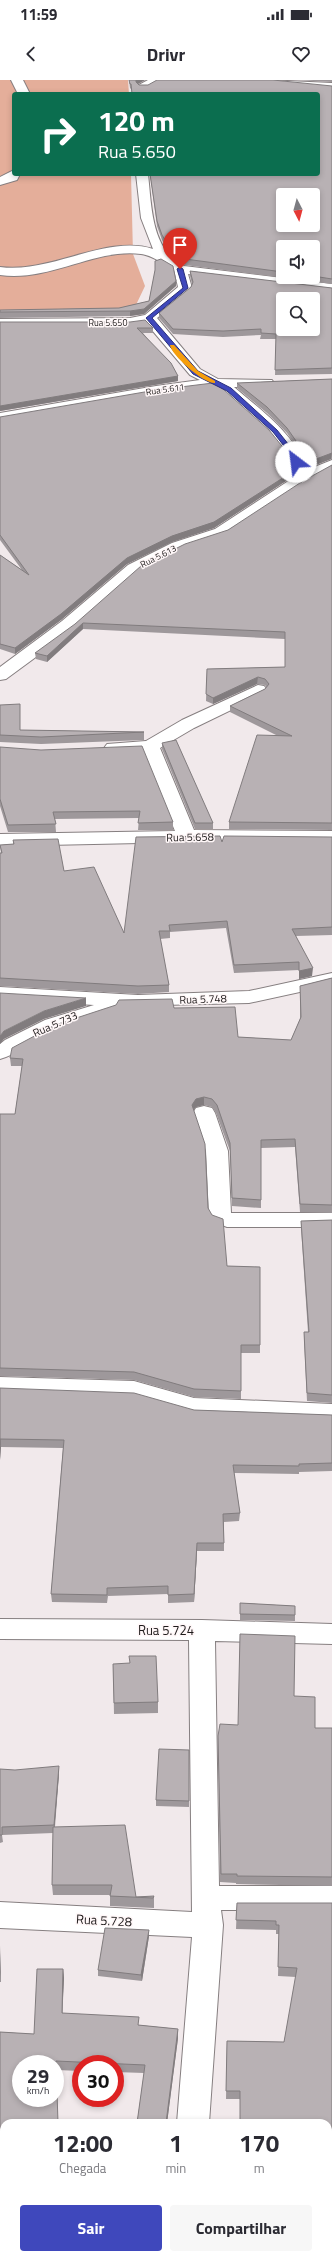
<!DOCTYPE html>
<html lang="pt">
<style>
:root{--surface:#fff;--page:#f7f7f7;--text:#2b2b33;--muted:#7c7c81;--accent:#3f48bc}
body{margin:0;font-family:"Titillium Web",sans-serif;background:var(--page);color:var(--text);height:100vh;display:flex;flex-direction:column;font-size:15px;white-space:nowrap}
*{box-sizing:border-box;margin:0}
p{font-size:13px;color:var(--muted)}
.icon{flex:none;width:22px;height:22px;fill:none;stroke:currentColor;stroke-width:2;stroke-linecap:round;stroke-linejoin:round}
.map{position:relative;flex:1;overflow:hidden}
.drawer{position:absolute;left:0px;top:2039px;width:332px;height:140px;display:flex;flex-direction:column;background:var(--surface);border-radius:12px 12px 0 0;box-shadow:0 2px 6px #0003}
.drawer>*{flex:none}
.hud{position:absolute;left:12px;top:12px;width:308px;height:84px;border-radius:4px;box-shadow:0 2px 6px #0003;background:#0b6e4f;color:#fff;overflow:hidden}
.needle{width:26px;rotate:174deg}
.tools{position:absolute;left:276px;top:108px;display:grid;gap:8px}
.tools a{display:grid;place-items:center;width:44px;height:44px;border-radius:4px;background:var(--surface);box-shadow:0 2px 6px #0003;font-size:20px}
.speed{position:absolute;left:12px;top:1975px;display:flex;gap:8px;font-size:20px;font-weight:700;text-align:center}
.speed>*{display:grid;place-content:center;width:52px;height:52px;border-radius:50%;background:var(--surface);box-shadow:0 2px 6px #0003;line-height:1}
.speed small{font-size:10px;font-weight:400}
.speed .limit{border:6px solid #d22;background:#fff;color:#111}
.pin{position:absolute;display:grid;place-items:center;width:34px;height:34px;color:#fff;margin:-41px -17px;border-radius:50% 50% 50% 0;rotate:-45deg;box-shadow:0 0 4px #0007}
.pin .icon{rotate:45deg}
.me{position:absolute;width:44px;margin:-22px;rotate:330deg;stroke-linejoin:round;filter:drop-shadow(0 0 3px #0008)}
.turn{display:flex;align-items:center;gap:14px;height:84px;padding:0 20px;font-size:18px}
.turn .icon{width:52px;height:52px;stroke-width:2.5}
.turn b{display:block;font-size:28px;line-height:34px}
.eta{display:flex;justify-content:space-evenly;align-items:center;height:68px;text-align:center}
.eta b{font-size:24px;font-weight:700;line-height:28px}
.button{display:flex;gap:8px;margin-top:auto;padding:8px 20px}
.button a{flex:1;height:46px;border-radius:4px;background:var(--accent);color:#fff;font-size:16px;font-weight:700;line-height:46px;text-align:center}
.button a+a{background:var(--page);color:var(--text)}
.status{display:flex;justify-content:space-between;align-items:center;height:28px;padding:0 20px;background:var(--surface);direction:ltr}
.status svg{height:11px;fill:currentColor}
header{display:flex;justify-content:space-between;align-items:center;height:52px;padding:0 20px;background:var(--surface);font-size:18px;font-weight:700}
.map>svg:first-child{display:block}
.green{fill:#e4ae9a}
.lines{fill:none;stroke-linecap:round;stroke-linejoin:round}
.minor-casing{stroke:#867f80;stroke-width:2}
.minor{fill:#fff;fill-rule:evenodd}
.wall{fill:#9e989b;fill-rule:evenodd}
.shaded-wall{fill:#817c7e}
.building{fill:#b8b1b4;stroke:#817c7e;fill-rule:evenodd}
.route{fill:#3f48bc;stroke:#292f7a}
.slow{fill:#f59e0b}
.labels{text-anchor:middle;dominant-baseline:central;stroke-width:3;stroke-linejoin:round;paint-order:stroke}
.far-street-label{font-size:9px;fill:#1e1b1b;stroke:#fff7f8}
.street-label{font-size:11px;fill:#1e1b1b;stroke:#fff7f8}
.near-street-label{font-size:13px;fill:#1e1b1b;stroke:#fff7f8}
</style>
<div class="status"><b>11:59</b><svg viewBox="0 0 49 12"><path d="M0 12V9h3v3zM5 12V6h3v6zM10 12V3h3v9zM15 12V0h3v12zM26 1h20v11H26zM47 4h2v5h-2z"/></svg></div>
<header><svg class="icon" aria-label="back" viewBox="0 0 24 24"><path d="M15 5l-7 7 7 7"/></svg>Drivr<svg class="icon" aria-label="heart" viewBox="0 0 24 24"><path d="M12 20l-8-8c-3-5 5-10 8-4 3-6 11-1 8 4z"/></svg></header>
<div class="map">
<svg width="332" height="2179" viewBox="0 0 332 2179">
<rect width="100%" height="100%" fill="#f1e9eb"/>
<path class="green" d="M0 0H128L129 14H14V94H131L133 174 145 206 135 227 104 235 0 237Z"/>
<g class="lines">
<g class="minor-casing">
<g id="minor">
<path d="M11 0H23L30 14H18Z"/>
<path d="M148 0H164L147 8H139L137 6Z"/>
<path d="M265 0 332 3V9L271 3Z"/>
<path d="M14 90V94H20L17 100 0 105V97Z"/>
<path d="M136 94H148C151 120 151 157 171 177 175 181 180 182 184 186L332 204V212L188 194 192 208 190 211 157 238 200 289 218 299 272 300 274 303 267 307H234C262 331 295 354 307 390L332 380V390L302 405 227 455 184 469 140 491 74 549 6 599 0 600V587L62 541 128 485 172 463 215 449 290 400 291 390 287 376 270 354 224 313 213 307 156 314 0 341V333L156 306 200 300 190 295 146 243 130 246 0 247V239L130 238 145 235 178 207 174 190C165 184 151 175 141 174 95 168 50 202 0 195V187C51 194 106 154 153 169L141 138Z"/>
<path d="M258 605 264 606 267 610 264 614 194 648 160 668 194 750 332 751V763L187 762 0 766V754L175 751 143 672H107L104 668 107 664 146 661 182 640Z"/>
<path d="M332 893V905L249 923 118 926 116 931C92 937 69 944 46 955 31 962 16 975 0 979V964L5 960 45 940 94 925 0 919V907L138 915 249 911Z"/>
<path d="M204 1026 212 1028 215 1033 228 1071 231 1133H332V1147H227L212 1141 209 1136 206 1071 193 1033 196 1028Z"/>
<path d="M0 1297 134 1301 194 1318 332 1324V1342L194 1336 134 1319 0 1315Z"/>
<path d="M0 1539 202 1540 332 1544V1564L215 1561 219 1806H332V1830H221L223 1845 209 2043H177L192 1857 0 1848V1822L192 1832 189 1560 0 1559Z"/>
<rect x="0" y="2089" width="4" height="30"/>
<rect x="328" y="2127" width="4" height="30"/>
<rect x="171" y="2175" width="32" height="4"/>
</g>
</g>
<use href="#minor" class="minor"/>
</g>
<g class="wall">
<path d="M129 0H145L138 4 139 5 332 6V204L185 185 172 176 162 160 157 146 150 94H318L131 9 130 8ZM283 167H313V197H283Z"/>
<path d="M295 0H332V2Z"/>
<path d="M155 181 176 206 144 234 130 236 0 238V230L119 228 149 221 155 191Z"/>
<path d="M190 191 332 208V294L275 295 276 259H260L261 255 223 257 173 254 159 238V233L191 207 192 204 190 196Z"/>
<path d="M0 242 153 248V253H143L178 296V301L0 331Z"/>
<path d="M332 299V379H331L308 388 303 377 287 353 267 333 237 308V303Z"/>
<path d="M0 337 290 385 289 399 214 448 172 462 127 484 61 540 15 574 0 569V475L22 490 0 460Z"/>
<path d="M332 385V750L229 749V742L278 656 230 632V626L265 609 266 607 265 605 257 604 213 624 206 621 207 589 285 587V559L83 549 47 582 36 579 35 573 228 450Z"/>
<path d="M0 625 20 650 144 652V660L41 664 0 662V663Z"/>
<path d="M162 663 213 743V749H195L162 669Z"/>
<path d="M0 667 173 742V750H138L139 738 55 739 56 752H8L0 726Z"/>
<path d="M332 757V855L296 856 312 896 299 899V890L234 893 226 848 170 852V858L160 859 169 905V912L138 914 0 906V913V773H1L0 765 13 764V760L64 791 124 853 222 762Z"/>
<path d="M332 898V1133L300 1132 295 1067 261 1068V1128L232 1126 230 1071 216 1033 212 1027 204 1025 196 1027 193 1030 208 1128 227 1186 260 1187V1273H241V1319L194 1317 134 1300 0 1296V1034H15L22 986H11L10 978 174 928 238 957 291 960 300 939V906Z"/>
<path d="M332 1140V1323L307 1321 304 1260V1252H308L301 1148V1141Z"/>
<path d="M0 1308 194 1330 332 1335V1391L299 1392V1394L234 1393 240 1433 239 1441 224 1442V1471H197L194 1522 168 1523V1514L108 1516 107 1523 52 1522 51 1514 63 1368 1 1367 0 1380Z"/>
<path d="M240 1523 295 1526V1541L240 1540Z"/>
<path d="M113 1584 158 1622V1633L114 1634Z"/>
<path d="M294 1616 315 1648H332V1806L236 1804V1803L220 1802 218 1656 238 1645Z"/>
<path d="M189 1670V1727L156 1726V1720Z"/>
<path d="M0 1689 59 1694 55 1747 136 1817 154 1816V1828L110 1826V1815H53L52 1805 53 1753 2 1755 3 1762 0 1763Z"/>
<path d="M237 1823H332V2117L328 2120V2043L239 2019H226L227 1961 284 1962 296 1897 278 1896 279 1854H276V1850L236 1849Z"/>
<path d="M149 1856 142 1901 98 1896V1890Z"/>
<path d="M0 1865 1 1902H0Z"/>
<path d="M63 1889 64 1898 62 1933 139 1945 178 1949V1958L167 2043H137L144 1993 115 1992V1984H81V1991L56 1990 4 2043V2063H3L2 2088H0V1952L34 1954Z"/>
</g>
<g class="shaded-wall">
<path d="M136 0H145L136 5V7Z"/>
<path d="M176 201V206L144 234 130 236V231L144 229Z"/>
<path d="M178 296V301L0 331V326Z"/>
<path d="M332 373 331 379 308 388V382Z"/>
<path d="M290 385 289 399 214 448 172 462 127 484 61 540 15 574V568L127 478Z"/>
<path d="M83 543V549L47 582V576Z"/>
<path d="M258 597 257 604 213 624V618Z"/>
<path d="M313 888 312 896 299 899V891Z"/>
<path d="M86 918V926L44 939 4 959 0 964V956L4 951 44 931Z"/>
<path d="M204 1017V1025L196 1027 192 1032V1025L196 1019Z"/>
<path d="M0 1359 1 1367 0 1380Z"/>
<path d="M197 1463V1471L194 1522V1514Z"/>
<path d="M59 1686V1694L54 1753V1745Z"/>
<path d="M149 1850V1856L142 1901 141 1895Z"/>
<path d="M0 1865V1871L1 1902 0 1892Z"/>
<path d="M63 1889 64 1898 62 1942V1933Z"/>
<path d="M178 1949V1958L167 2043H166Z"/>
<path d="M2 2055 3 2063 2 2088 1 2079Z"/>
<path d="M332 2109V2117L328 2120V2111Z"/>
</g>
<g class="building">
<path d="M129 0H136V2L139 5H148L157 0H273L332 6V199L313 196V167H283V192L185 179 172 171 162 155 157 141 150 94H318V14H132L131 4H130ZM283 115H313V145H283Z"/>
<path d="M161 179 173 186 176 201 144 229 130 231 0 232V230L119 228 149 221 155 190V181Z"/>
<path d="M190 191 332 208V288L275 290 276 254 261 253V249L223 251 173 249 159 233 191 207 193 202ZM283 219H313V249H283Z"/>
<path d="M145 240 153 248H137L171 283 178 296 0 326V242H130Z"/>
<path d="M332 299V373L308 382 303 371 287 348 267 327 237 303Z"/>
<path d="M213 303 223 309 269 350 286 371 290 385 289 394 214 442 172 456 127 478 61 534 15 568 0 564V475L29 495 0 455V337L156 310Z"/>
<path d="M332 385V743L229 742 257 655 292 656 230 626 265 609 269 604 265 599 258 597 213 618 206 614 207 589 285 587V552L83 543 47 576 35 573 75 544 141 486 185 464 228 450 303 401Z"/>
<path d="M20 624V650L144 652 41 657 0 655V625Z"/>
<path d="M176 660 213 743H195L162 663Z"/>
<path d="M142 666 173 742 138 743 140 731 53 732 56 744 8 745 0 719V667L41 670Z"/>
<path d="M220 756 222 762 224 756 332 757V847L292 849 313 888 299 891V882L234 885 227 841 169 845 170 851H159L169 905 138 906 0 898V773H2L0 765 14 764 13 760 58 759 64 791 94 787 124 853 136 757Z"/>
<path d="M332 898V1125L300 1124 295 1059 261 1060V1120L232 1118 230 1063 217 1025 212 1019 204 1017 196 1019 192 1025 205 1064 208 1128 212 1135 223 1139 227 1186 260 1187V1265H241V1311L194 1309 134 1292 0 1288V1034H15L23 979 10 978 12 968 55 945 116 925 119 920 172 919 174 928 235 927 238 957 291 960 301 937 300 906Z"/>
<path d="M0 913 86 918 44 931 4 951 0 956Z"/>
<path d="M332 1140V1315L307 1313 304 1252H309L301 1141Z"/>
<path d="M0 1308 134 1313 194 1330 332 1335V1383L299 1384V1386L233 1385 240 1433 223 1434 224 1463H197L194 1514 168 1515V1506L107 1508V1515L51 1514 64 1360 0 1359V1365Z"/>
<path d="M240 1523 295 1526V1535L240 1534Z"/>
<path d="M240 1554 295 1556 294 1616 315 1617V1648H332V1797L237 1796V1794H221L218 1656 220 1644 238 1645Z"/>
<path d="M129 1576H156L158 1622 114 1623 113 1584 130 1583Z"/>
<path d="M159 1669 189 1670V1721L156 1720Z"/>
<path d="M59 1686 54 1745 2 1747V1755H0V1689L15 1690Z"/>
<path d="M125 1745 136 1817 154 1816 153 1818 110 1816 112 1805H52L53 1747Z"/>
<path d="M237 1823H332V2109L328 2111V2043H240V2011H226L227 1961 284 1962 297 1888 278 1887 279 1845H276V1841L236 1840Z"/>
<path d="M105 1848 149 1850 141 1895 98 1890Z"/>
<path d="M37 1889H63L62 1933 139 1937 138 1945 178 1949 166 2043H137L145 1985 56 1981 58 2043H4V2054L2 2055 1 2079H0V1952L34 1954ZM21 1984H55V2018H21Z"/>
<path d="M328 2169H332V2179H238V2175H328Z"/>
<rect x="31" y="2175" width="81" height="4"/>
</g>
<path class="route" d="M180 187 183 189 188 208 152 238 198 291 231 308 277 350 297 375 298 384H294L291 375 273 352 227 311 193 294 146 238 183 208 177 189Z"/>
<path class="slow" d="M170 265H174L198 291 215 301V303C204 304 171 275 170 265Z"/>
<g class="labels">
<g class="far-street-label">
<text x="108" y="242">Rua 5.650</text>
<text transform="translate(165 309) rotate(-8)">Rua 5.611</text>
<text transform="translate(158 476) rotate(-27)">Rua 5.613</text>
</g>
<g class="street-label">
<text transform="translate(190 757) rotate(-1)">Rua 5.658</text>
<text transform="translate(203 919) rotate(-2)">Rua 5.748</text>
<text transform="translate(55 944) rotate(-24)">Rua 5.733</text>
</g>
<g class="near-street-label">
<text x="166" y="1550">Rua 5.724</text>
<text transform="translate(104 1840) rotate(3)">Rua 5.728</text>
</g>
</g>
</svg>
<div class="tools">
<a><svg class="needle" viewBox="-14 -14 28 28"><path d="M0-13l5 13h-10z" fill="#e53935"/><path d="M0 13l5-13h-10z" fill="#7c7c81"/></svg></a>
<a><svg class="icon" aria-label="sound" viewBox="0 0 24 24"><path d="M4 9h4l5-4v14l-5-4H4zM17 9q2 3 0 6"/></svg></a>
<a><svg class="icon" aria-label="search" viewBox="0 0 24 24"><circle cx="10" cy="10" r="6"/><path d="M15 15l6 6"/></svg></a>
</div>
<div class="speed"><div>29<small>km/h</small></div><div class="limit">30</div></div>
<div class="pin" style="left:180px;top:189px;background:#d93025"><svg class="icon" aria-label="arrive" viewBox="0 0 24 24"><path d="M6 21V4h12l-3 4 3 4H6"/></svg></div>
<svg class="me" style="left:296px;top:382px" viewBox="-20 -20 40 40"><circle r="19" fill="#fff"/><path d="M0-13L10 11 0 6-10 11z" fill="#3f48bc"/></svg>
<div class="hud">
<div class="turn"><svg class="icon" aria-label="right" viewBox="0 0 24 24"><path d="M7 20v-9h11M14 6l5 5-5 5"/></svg><div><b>120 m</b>Rua 5.650</div></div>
</div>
<section class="drawer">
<div class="eta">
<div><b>12:00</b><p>Chegada</p></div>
<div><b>1</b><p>min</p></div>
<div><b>170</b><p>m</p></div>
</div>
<div class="button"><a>Sair</a><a>Compartilhar</a></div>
</section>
</div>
